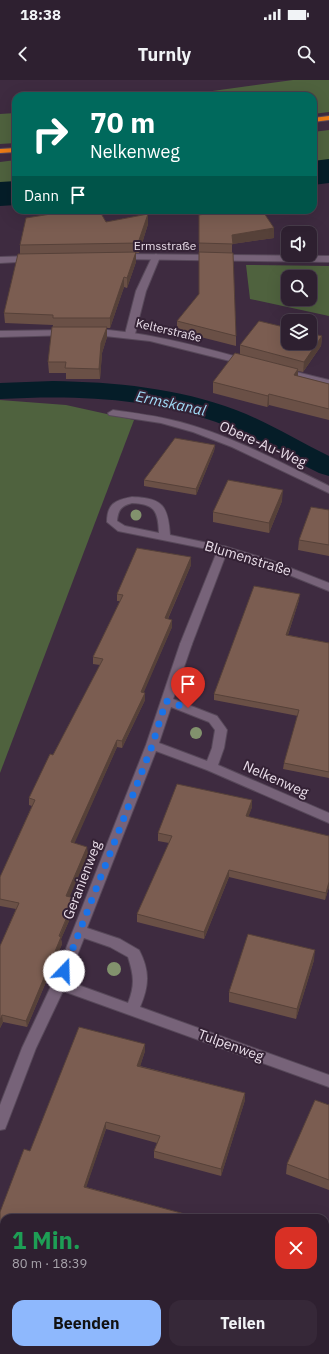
<!DOCTYPE html>
<html lang="de">
<meta charset="utf-8">
<style>
:root{--surface:#2e2030;--page:#362838;--text:#f1f3f6;--muted:#a7a3ab;--line:#493e4c;--accent:#8eb8fd}
body{margin:0;font-family:"IBM Plex Sans",sans-serif;background:var(--page);color:var(--text);height:100vh;display:flex;flex-direction:column;font-size:15px;white-space:nowrap}
*{box-sizing:border-box;margin:0}
p{font-size:13px;color:var(--muted)}
.icon{flex:none;width:22px;height:22px;fill:none;stroke:currentColor;stroke-width:2;stroke-linecap:round;stroke-linejoin:round}
.map{position:relative;flex:1;overflow:hidden}
.sheet{position:absolute;left:0px;top:1134px;width:329px;height:140px;display:flex;flex-direction:column;background:var(--surface);border-radius:12px 12px 0 0;box-shadow:0 4px 16px #0002,0 0 0 1px var(--line)}
.sheet>*{flex:none}
.hud{position:absolute;left:12px;top:12px;width:305px;height:122px;border-radius:12px;box-shadow:0 4px 16px #0002,0 0 0 1px var(--line);background:#00695c;color:#fff;overflow:hidden}
.controls{position:absolute;left:281px;top:146px;display:grid;gap:8px}
.controls a{display:grid;place-items:center;width:36px;height:36px;border-radius:8px;background:var(--surface);box-shadow:0 4px 16px #0002,0 0 0 1px var(--line);font-size:20px}
.pin{position:absolute;display:grid;place-items:center;width:34px;height:34px;color:#fff;margin:-41px -17px;border-radius:50% 50% 50% 0;rotate:-45deg;box-shadow:0 0 4px #0007}
.pin .icon{rotate:45deg}
.me{position:absolute;width:44px;margin:-22px;rotate:21deg;stroke-linejoin:round;filter:drop-shadow(0 0 3px #0008)}
.turn{display:flex;align-items:center;gap:14px;height:84px;padding:0 12px;font-size:18px}
.turn .icon{width:52px;height:52px;stroke-width:2.5}
.turn b{display:block;font-size:28px;line-height:34px}
.then{display:flex;align-items:center;height:38px;padding:0 12px;background:#0003;gap:8px;font-size:15px}
.round{display:grid;place-items:center;flex:none;width:42px;height:42px;border-radius:12px;background:var(--page)}
.overview{display:flex;align-items:center;justify-content:space-between;height:68px;padding:0 12px}
h1{font-size:24px;font-weight:700;line-height:30px;color:#1e9e55}
.primary-button{display:flex;gap:8px;margin-top:auto;padding:8px 12px}
.primary-button a{flex:1;height:46px;border-radius:12px;background:var(--accent);color:#111;font-size:16px;font-weight:700;line-height:46px;text-align:center}
.primary-button a+a{background:var(--page);color:var(--text)}
.status{display:flex;justify-content:space-between;align-items:center;height:28px;padding:0 20px;background:var(--surface);direction:ltr}
.status svg{height:11px;fill:currentColor}
header{display:flex;justify-content:space-between;align-items:center;height:52px;padding:0 12px;background:var(--surface);font-size:18px;font-weight:700}
.map>svg:first-child{display:block}
.green{fill:#4f623e;fill-rule:evenodd}
.lines{fill:none;stroke-linecap:round;stroke-linejoin:round}
.canal{fill:#051d28;fill-rule:evenodd}
.river{fill:#051d28;fill-rule:evenodd}
.lane-casing{stroke:#574859;stroke-width:2}
.street-casing{stroke:#574859;stroke-width:2}
.highway-casing{stroke:#574859;stroke-width:2}
.lane{fill:#776379;fill-rule:evenodd}
.street{fill:#776379;fill-rule:evenodd}
.highway{fill:#ec7c16;fill-rule:evenodd}
.tree{fill:#82926d}
.wall{fill:#6a5046}
.shaded-wall{fill:#564139}
.building{fill:#7b5d51;stroke:#564139}
.route{stroke:#1a73e8;stroke-width:7;stroke-dasharray:0 12.6}
.labels{text-anchor:middle;dominant-baseline:central;stroke-width:4;stroke-linejoin:round;paint-order:stroke}
.far-street-label{font-size:12px;fill:#eadeea;stroke:#342235}
.street-label{font-size:14px;fill:#eadeea;stroke:#342235}
.water-label{font-size:15px;font-style:italic;fill:#a0dbf7;stroke:#342235}
</style>
<div class="status"><b>18:38</b><svg viewBox="0 0 49 12"><path d="M0 12V9h3v3zM5 12V6h3v6zM10 12V3h3v9zM15 12V0h3v12zM26 1h20v11H26zM47 4h2v5h-2z"/></svg></div>
<header><svg class="icon" aria-label="back" viewBox="0 0 24 24"><path d="M15 5l-7 7 7 7"/></svg>Turnly<svg class="icon" aria-label="search" viewBox="0 0 24 24"><circle cx="10" cy="10" r="6"/><path d="M15 15l6 6"/></svg></header>
<div class="map">
<svg width="329" height="1274" viewBox="0 0 329 1274">
<rect width="100%" height="100%" fill="#3e2b40"/>
<g class="green">
<path d="M293 0H329V32L313 34V16H176Z"/>
<path d="M16 33V63L0 64V34Z"/>
<path d="M329 50V95L313 96V52Z"/>
<path d="M16 80V124L0 125V82Z"/>
<path d="M246 185 329 186V236L250 219ZM288 197H310V219H288Z"/>
<path d="M0 320 66 325 134 340 0 693Z"/>
</g>
<g class="lines">
<path class="canal" d="M53 301C115 302 178 308 236 330 268 342 298 361 329 376V396L319 393C284 376 251 355 216 342 147 317 72 315 0 319V303Z"/>
<g class="river">
<path d="M329 79V103L313 105V81Z"/>
<path d="M16 101V125L0 126V102Z"/>
</g>
<g class="lane-casing">
<g id="lane">
<path d="M156 174 160 177 146 211 135 254 133 256H127L125 254 136 211 152 177Z"/>
<path d="M223 466 227 467 228 469 192 564 190 567H182L180 564 218 469 219 467Z"/>
</g>
</g>
<g class="street-casing">
<g id="street">
<path d="M120 174 329 176V182L117 179 116 177Z"/>
<path d="M32 176 35 177 36 179 35 181 0 183V177Z"/>
<path d="M90 249C145 251 197 266 249 280L251 282 246 285 150 261 87 254 85 252 87 250Z"/>
<path d="M68 250 73 253 71 255 0 257V251Z"/>
<path d="M284 289 329 300V306L281 294 279 292Z"/>
<path d="M113 330C135 333 158 336 180 342 232 356 280 382 329 406V413L232 367 193 352 161 343 109 335 108 333Z"/>
<path d="M132 417C163 418 168 426 170 455L227 467 270 480 329 503V511L262 484 222 472 118 451 107 442C107 424 115 420 132 417ZM132 423C155 424 158 431 159 453L125 446 117 441C118 430 121 426 132 423Z"/>
<path d="M186 560 190 561 192 564 173 619 217 636 225 647 227 650 224 668 218 685 329 733V743L207 690 156 671 87 848 120 859 139 870C150 891 149 906 140 927L329 995V1007L63 911 36 968 7 1044 5 1049 0 1050V1025L22 968 52 904 146 665 180 564 182 561ZM171 627 209 642 215 650 212 668 207 681 159 663ZM84 858 110 867 128 877C134 896 135 905 128 923L67 901Z"/>
<path d="M0 1219 4 1221V1237L0 1235Z"/>
<path d="M329 1222V1240L325 1242V1224Z"/>
<path d="M96 1270H118L120 1274H98Z"/>
<path d="M280 1270H298L296 1274H278Z"/>
</g>
</g>
<g class="highway-casing">
<g id="highway">
<path d="M329 36V40L313 42V38Z"/>
<path d="M16 68V72L0 73V69Z"/>
</g>
</g>
<use href="#lane" class="lane"/>
<use href="#street" class="street"/>
<use href="#highway" class="highway"/>
</g>
<g class="tree">
<circle cx="136" cy="435" r="5.5"/>
<circle cx="196" cy="653" r="6"/>
<circle cx="114" cy="889" r="7"/>
</g>
<g class="wall">
<path d="M148 134V144L139 173H136V182L127 208 124 207 110 248H107V257L102 273 100 299H66V293H49L48 282 53 245 5 243 4 233 20 174V165L106 142Z"/>
<path d="M199 135 274 148V158L232 164V173L236 256V266L177 251V241L199 214Z"/>
<path d="M322 256 321 266 303 292 298 291V296L329 304V340L269 325 267 327 213 313V302L240 274V265Z"/>
<path d="M215 365 214 371 196 415 144 406V400Z"/>
<path d="M282 421 269 453 213 442V432Z"/>
<path d="M329 430V476L298 470 299 460Z"/>
<path d="M191 485 168 539 172 547 143 613 145 620 122 668 117 667 74 763 88 774 69 816 76 825 61 859 62 864 27 947 3 942 0 948V866L16 829 0 826V797L32 726 29 725V718L53 675 100 585 93 584V577L120 521H117V514Z"/>
<path d="M299 520 288 555 329 563V698L283 689 284 683 298 636 214 620V614Z"/>
<path d="M252 720V727L248 737 329 807 325 820 229 797 204 859 137 842V834L169 763 158 761V753Z"/>
<path d="M314 880 296 939 229 922V912Z"/>
<path d="M145 964V971L140 986 245 1013V1020L221 1096 154 1078V1071L157 1063 106 1049 86 1107 196 1137V1138H4V1159L0 1158V1132L30 1071Z"/>
<path d="M329 1025V1110L286 1094 287 1084Z"/>
</g>
<g class="shaded-wall">
<path d="M148 134V144L139 173 138 163Z"/>
<path d="M274 148V158L232 164V155Z"/>
<path d="M136 172V182L127 208V198Z"/>
<path d="M124 197V207L110 248V238Z"/>
<path d="M107 247V257L102 273 100 299 99 289 101 263Z"/>
<path d="M322 256 321 266 303 292 304 282Z"/>
<path d="M298 289V300L294 295Z"/>
<path d="M269 314V325L267 327 268 316Z"/>
<path d="M215 365 214 371 196 415V409Z"/>
<path d="M283 410 282 421 269 453V443Z"/>
<path d="M191 477V485L165 545V538Z"/>
<path d="M300 514 299 520 286 561V555Z"/>
<path d="M172 540V547L141 619V612Z"/>
<path d="M145 613V620L122 668V661Z"/>
<path d="M117 660V667L72 769 71 762Z"/>
<path d="M252 720V727L246 744V736Z"/>
<path d="M87 767 88 774 67 823 66 816Z"/>
<path d="M229 790V797L204 859V852Z"/>
<path d="M329 802V807L325 820 326 813Z"/>
<path d="M75 818 76 825 61 859 62 864 27 947 26 941Z"/>
<path d="M315 870 314 880 296 939 297 929Z"/>
<path d="M2 935 3 942 0 948V940Z"/>
<path d="M145 964V971L138 993 137 986Z"/>
<path d="M245 1013V1020L221 1096V1089Z"/>
<path d="M106 1042V1049L84 1114V1107Z"/>
</g>
<g class="building">
<path d="M76 130H99L106 142 148 134 138 163 20 165 26 138Z"/>
<path d="M230 130H262L274 148 232 155 233 164 199 163V135Z"/>
<path d="M136 172 127 198 124 197 110 238H53V235L4 233 18 174Z"/>
<path d="M199 172 233 173 236 256 177 241 199 214Z"/>
<path d="M259 241 288 248V263H310V253L322 256 304 282 240 265Z"/>
<path d="M52 247H107L101 263 99 289 65 288 66 282H48Z"/>
<path d="M235 273 298 289 294 295 329 304V329L269 314 268 316 213 302Z"/>
<path d="M175 358 215 365 196 409 144 400Z"/>
<path d="M228 400 283 410 269 443 213 432Z"/>
<path d="M311 427 329 430V465L299 460Z"/>
<path d="M137 468 191 477 165 538 172 540 141 612 145 613 122 661 117 660 71 762 87 767 66 816 75 818 59 856 61 857 26 941 2 935 0 940V866L19 823 0 819V797L35 720 29 718 50 674 53 675 103 579 93 577 123 515 117 514Z"/>
<path d="M254 506 300 514 286 555 329 563V692L284 683 299 630 214 614Z"/>
<path d="M177 704 252 720 246 736 329 756V802L326 813 229 790 204 852 137 834 172 756 158 753Z"/>
<path d="M248 854 315 870 297 929 229 912Z"/>
<path d="M79 947 145 964 137 986 245 1013 221 1089 154 1071 160 1056 106 1042 84 1107 196 1137 195 1138H4V1152L0 1151V1132L24 1069 30 1071Z"/>
<path d="M315 1020 329 1025V1100L287 1084Z"/>
<path d="M0 1266 4 1267V1270H12L23 1274H0Z"/>
</g>
<g class="lines">
<path class="route" d="M64 891 152 666 166 621 188 628"/>
</g>
<g class="labels">
<g class="far-street-label">
<text x="165" y="165">Ermsstraße</text>
<text transform="translate(169 250) rotate(13)">Kelterstraße</text>
</g>
<g class="street-label">
<text transform="translate(263 364) rotate(24)">Obere-Au-Weg</text>
<text transform="translate(248 478) rotate(17)">Blumenstraße</text>
<text transform="translate(276 699) rotate(24)">Nelkenweg</text>
<text transform="translate(82 800) rotate(-69)">Geranienweg</text>
<text transform="translate(231 965) rotate(20)">Tulpenweg</text>
</g>
<g class="water-label">
<text transform="translate(171 323) rotate(12)">Ermskanal</text>
</g>
</g>
</svg>
<div class="controls">
<a><svg class="icon" aria-label="sound" viewBox="0 0 24 24"><path d="M4 9h4l5-4v14l-5-4H4zM17 9q2 3 0 6"/></svg></a>
<a><svg class="icon" aria-label="search" viewBox="0 0 24 24"><circle cx="10" cy="10" r="6"/><path d="M15 15l6 6"/></svg></a>
<a><svg class="icon" aria-label="layers" viewBox="0 0 24 24"><path d="M12 4l9 5-9 5-9-5zM3 14l9 5 9-5"/></svg></a>
</div>
<div class="pin" style="left:188px;top:628px;background:#d93025"><svg class="icon" aria-label="arrive" viewBox="0 0 24 24"><path d="M6 21V4h12l-3 4 3 4H6"/></svg></div>
<svg class="me" style="left:64px;top:891px" viewBox="-20 -20 40 40"><circle r="19" fill="#fff"/><path d="M0-13L10 11 0 6-10 11z" fill="#1a73e8"/></svg>
<div class="hud">
<div class="turn"><svg class="icon" aria-label="right" viewBox="0 0 24 24"><path d="M7 20v-9h11M14 6l5 5-5 5"/></svg><div><b>70 m</b>Nelkenweg</div></div>
<div class="then">Dann<svg class="icon" aria-label="arrive" viewBox="0 0 24 24"><path d="M6 21V4h12l-3 4 3 4H6"/></svg></div>
</div>
<section class="sheet">
<div class="overview"><div><h1>1 Min.</h1><p>80 m · 18:39</p></div><a class="round" style="background:#d93025;color:#fff"><svg class="icon" aria-label="close" viewBox="0 0 24 24"><path d="M6 6l12 12M18 6L6 18"/></svg></a></div>
<div class="primary-button"><a>Beenden</a><a>Teilen</a></div>
</section>
</div>
